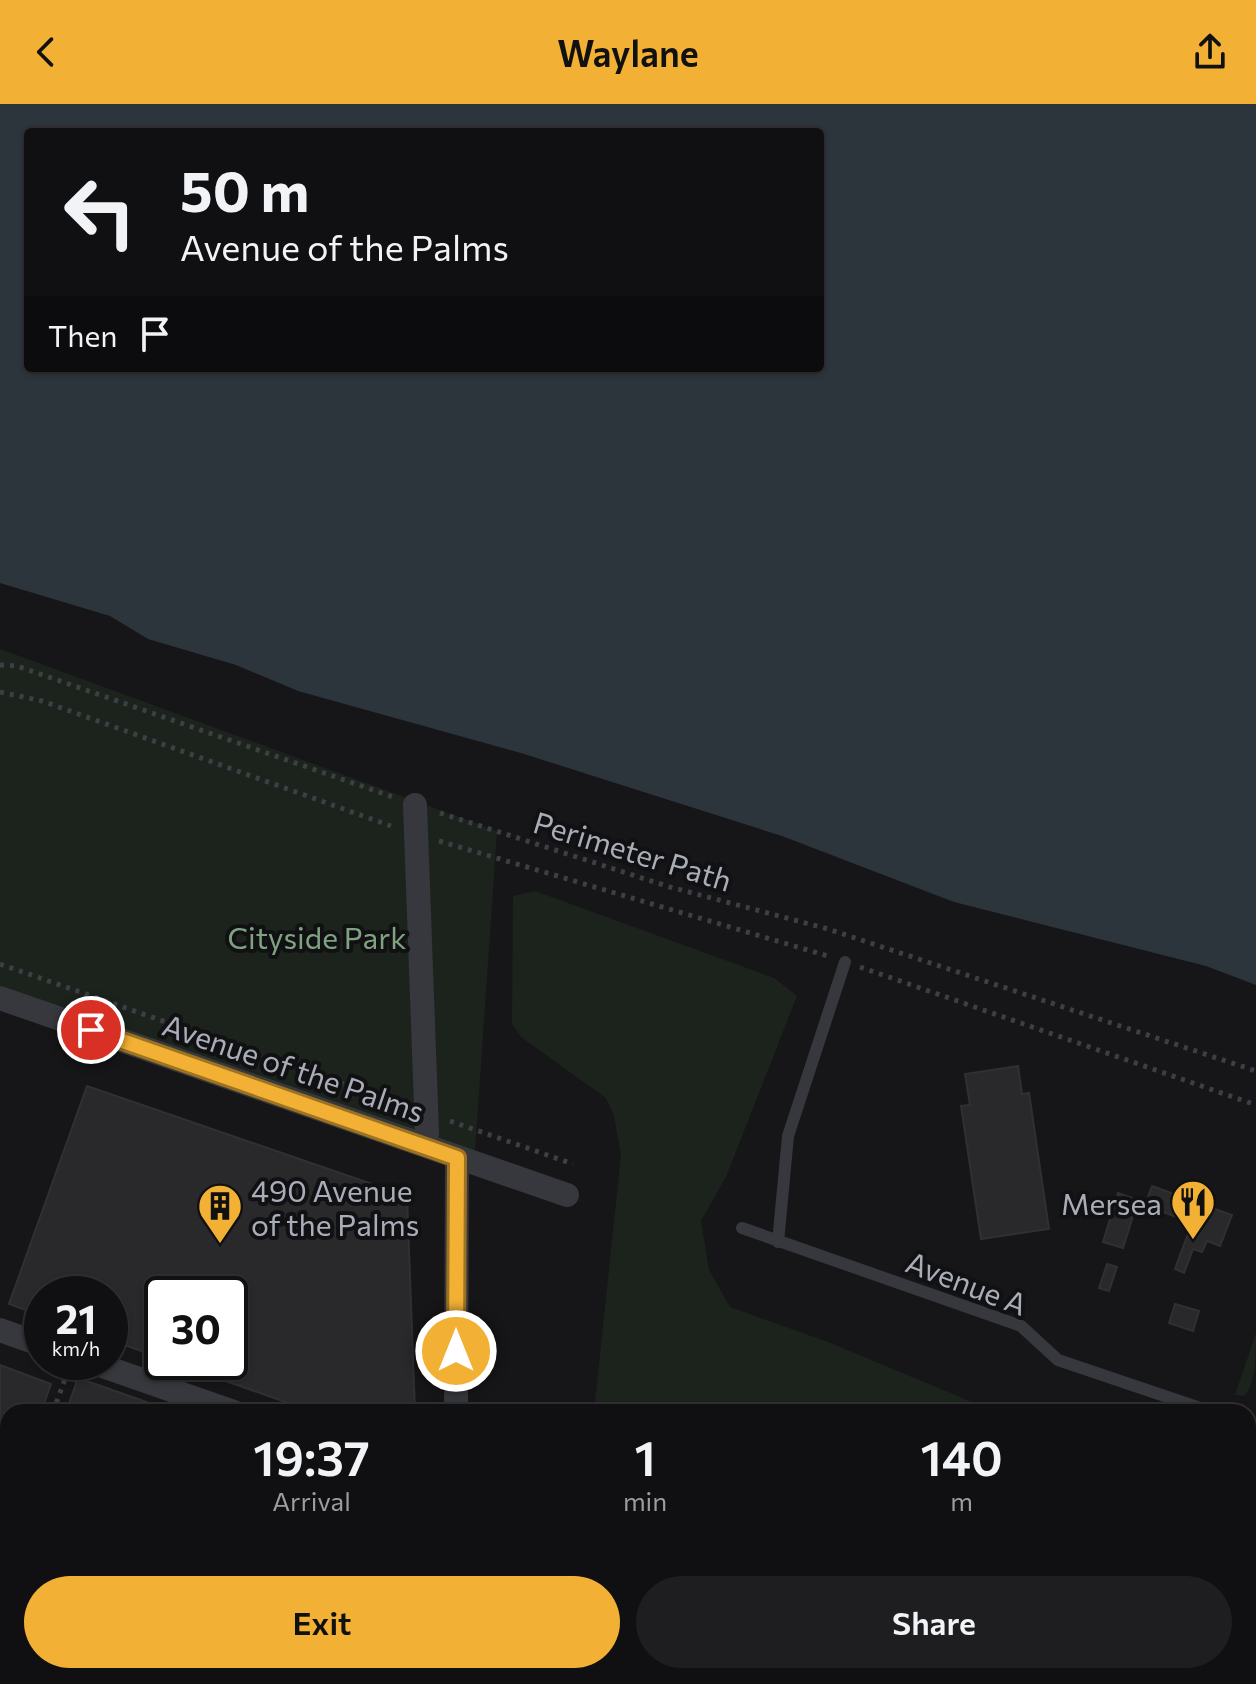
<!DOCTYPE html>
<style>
:root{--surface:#101012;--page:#1e1e20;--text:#f1f3f6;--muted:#9c9d9f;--line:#303032;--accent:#f2b134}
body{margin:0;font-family:Commissioner,sans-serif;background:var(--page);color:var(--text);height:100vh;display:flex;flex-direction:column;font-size:30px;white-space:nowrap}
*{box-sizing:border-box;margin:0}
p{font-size:26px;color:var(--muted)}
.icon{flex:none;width:44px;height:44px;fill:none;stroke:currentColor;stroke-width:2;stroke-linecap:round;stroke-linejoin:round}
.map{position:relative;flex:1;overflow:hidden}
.side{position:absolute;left:0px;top:1300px;width:1256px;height:280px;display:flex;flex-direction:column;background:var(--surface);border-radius:24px 24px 0 0;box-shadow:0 2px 6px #0004,0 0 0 2px var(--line)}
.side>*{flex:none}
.top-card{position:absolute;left:24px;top:24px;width:800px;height:244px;border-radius:8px;box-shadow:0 2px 6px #0004,0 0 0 2px var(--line);background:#101012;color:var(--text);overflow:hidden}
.speed{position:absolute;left:24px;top:1172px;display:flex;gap:16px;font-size:40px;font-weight:700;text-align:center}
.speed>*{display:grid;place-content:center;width:104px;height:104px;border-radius:50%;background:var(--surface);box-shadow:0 2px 6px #0004,0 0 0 2px var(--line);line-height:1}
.speed small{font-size:20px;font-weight:400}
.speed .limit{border:4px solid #111;border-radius:12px;background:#fff;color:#111}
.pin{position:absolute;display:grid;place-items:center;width:68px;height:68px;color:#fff;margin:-34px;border:4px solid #fff;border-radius:50%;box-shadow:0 2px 8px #0007}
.me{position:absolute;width:88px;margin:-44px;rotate:0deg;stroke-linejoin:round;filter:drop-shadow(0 0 6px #0008)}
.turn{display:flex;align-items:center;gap:28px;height:168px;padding:0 24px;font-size:36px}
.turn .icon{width:104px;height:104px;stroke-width:2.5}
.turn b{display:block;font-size:56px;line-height:68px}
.then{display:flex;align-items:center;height:76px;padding:0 24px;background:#0003;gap:16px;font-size:30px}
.eta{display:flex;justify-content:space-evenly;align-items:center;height:136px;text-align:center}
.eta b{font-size:48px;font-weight:600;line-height:56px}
.action{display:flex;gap:16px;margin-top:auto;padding:16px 24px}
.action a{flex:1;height:92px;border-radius:48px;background:var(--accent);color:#111;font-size:32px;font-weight:600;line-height:92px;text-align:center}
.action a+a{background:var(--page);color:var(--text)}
header{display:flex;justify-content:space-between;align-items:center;height:104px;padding:0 24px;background:var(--accent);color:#111;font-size:36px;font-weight:600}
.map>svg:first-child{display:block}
.built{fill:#222225}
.green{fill:#1c231d}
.water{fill:#2c353c;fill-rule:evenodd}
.pier{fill:#161618}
.building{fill:#29292c;stroke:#303034;stroke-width:2}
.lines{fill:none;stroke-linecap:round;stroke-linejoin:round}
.path{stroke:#3d3f44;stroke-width:5;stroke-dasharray:4 6;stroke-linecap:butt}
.lane{stroke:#37383d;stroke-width:12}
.street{stroke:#37383d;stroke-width:24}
.secondary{stroke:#45474d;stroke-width:34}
.route-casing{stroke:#9d7322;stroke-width:20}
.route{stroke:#f2b134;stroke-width:14}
.labels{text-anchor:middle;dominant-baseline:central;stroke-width:8;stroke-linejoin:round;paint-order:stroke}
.street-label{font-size:30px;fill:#a8adb8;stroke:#111113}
.park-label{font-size:30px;fill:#7fa381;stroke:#111113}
.poi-label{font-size:30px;fill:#a8adb8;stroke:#111113;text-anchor:start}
</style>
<header><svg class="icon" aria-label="back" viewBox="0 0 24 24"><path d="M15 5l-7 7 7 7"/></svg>Waylane<svg class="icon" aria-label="share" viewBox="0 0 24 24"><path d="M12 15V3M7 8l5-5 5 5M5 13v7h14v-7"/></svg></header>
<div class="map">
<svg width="1256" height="1580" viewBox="0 0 1256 1580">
<rect width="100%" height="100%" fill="#161618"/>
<path class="built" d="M0 1546 8 1548V1572H76L100 1580H0Z"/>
<g class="green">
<path d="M0 545 497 727 474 1062 0 884Z"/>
<path d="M535 787 774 874 797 892 726 1073 701 1117 709 1166 730 1203 828 1238 996 1308H594L621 1051 614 1012 606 994 521 933 512 920 513 792Z"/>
<path d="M1256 1229C1256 1248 1256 1281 1244 1292L1235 1291Z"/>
</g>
<path class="water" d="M0 0H1256V919L0 509ZM28 28H820V264H28Z"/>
<path class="pier" d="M0 479 110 512 148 535 236 561 298 587 521 649 782 732 954 798 1206 862 1256 881V923L1021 853 0 513Z"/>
<g class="building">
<path d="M1018 962 1022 990 1029 989 1049 1125 981 1135 961 1002 970 1001 965 970Z"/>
<path d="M87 982 407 1092 415 1308H314L172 1258H230V1190H162V1254L110 1236V1190H42V1212L9 1200Z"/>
<path d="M1152 1082 1232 1111 1220 1142 1207 1137 1202 1148 1193 1145 1184 1169 1175 1165 1192 1119 1145 1101Z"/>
<path d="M1118 1089 1138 1096 1123 1144 1103 1138Z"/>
<path d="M1107 1160 1117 1163 1109 1187 1099 1184Z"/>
<path d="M1175 1200 1199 1207 1193 1227 1169 1219Z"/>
<path d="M0 1261 51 1280 41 1308H8V1400L0 1423Z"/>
<path d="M78 1274 175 1308H66Z"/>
<path d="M353 1572H432L433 1580H376Z"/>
</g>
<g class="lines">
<g class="path">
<path d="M0 561 17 562 393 693"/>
<path d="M0 588 42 597 391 722"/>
<path d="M440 709 670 783 828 825 1256 967"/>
<path d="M439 737 828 852"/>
<path d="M0 860 403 1001"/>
<path d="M860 863 1256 1001"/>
<path d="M450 1017 573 1060"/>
<path d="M53 1308 65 1275"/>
<path d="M0 1454 8 1432"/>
<path d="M1249 1513 1256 1514"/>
<path d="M251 1577 269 1572 325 1580"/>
</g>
<g class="lane">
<path d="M742 1124 1021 1222 1058 1256 1212 1308"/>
<path d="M778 1138 788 1032 845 858"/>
<path d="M1248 1320 1256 1323"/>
<path d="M0 1575 13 1580"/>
</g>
<g class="street">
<path d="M415 701 427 1029"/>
<path d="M0 894 567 1091"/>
<path d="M0 1226 42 1241"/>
<path d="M91 1258 234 1308"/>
<path d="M456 1308 457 1054"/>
<path d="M467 1572V1580"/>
</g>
<g class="secondary">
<path d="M1248 1379 1256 1356"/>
<path d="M0 1499 8 1502"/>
<path d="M1248 1559 1256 1564"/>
<path d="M201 1572 223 1580"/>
<path d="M1179 1580 1181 1572"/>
</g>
</g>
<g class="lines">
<g class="route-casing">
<path id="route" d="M91 926 457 1054 456 1247"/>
</g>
<use href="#route" class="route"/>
</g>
<defs>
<g id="restaurant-pin" transform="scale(2.3)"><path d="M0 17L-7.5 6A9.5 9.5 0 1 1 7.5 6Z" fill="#f2b134" stroke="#111113"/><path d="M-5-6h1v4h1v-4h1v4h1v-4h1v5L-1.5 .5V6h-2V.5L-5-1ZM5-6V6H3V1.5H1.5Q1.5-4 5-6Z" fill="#111"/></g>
<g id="building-pin" transform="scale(2.3)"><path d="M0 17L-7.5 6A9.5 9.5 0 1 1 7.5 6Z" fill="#f2b134" stroke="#111113"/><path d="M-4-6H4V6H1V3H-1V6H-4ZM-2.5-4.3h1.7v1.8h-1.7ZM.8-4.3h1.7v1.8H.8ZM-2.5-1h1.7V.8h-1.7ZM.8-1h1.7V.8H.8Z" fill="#111"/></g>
</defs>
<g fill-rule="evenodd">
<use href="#restaurant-pin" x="1193" y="1098"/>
<use href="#building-pin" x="220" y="1102"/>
</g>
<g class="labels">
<g class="street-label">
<text transform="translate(633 746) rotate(17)">Perimeter Path</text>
<text transform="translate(294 963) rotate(19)">Avenue of the Palms</text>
<text transform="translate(967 1178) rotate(21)">Avenue A</text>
</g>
<g class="park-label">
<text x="317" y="832">Cityside Park</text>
</g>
<g class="poi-label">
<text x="251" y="1085">490 Avenue<tspan x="251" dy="34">of the Palms</tspan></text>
<text x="1162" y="1098" text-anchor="end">Mersea</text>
</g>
</g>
</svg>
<div class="speed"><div>21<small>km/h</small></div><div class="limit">30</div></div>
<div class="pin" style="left:91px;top:926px;background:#d93025"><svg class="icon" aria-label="arrive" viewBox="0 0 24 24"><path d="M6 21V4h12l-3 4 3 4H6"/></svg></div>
<svg class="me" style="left:456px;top:1247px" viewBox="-20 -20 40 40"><circle r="17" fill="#f2b134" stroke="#fff" stroke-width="3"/><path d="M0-11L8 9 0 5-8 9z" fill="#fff"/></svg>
<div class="top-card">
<div class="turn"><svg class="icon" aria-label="left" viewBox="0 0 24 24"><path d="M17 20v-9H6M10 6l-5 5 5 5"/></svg><div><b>50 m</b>Avenue of the Palms</div></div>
<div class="then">Then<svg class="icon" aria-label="arrive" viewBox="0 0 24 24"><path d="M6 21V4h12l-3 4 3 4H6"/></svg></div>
</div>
<section class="side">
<div class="eta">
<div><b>19:37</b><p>Arrival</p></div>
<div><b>1</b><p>min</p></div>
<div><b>140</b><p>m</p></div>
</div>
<div class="action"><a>Exit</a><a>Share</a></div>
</section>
</div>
